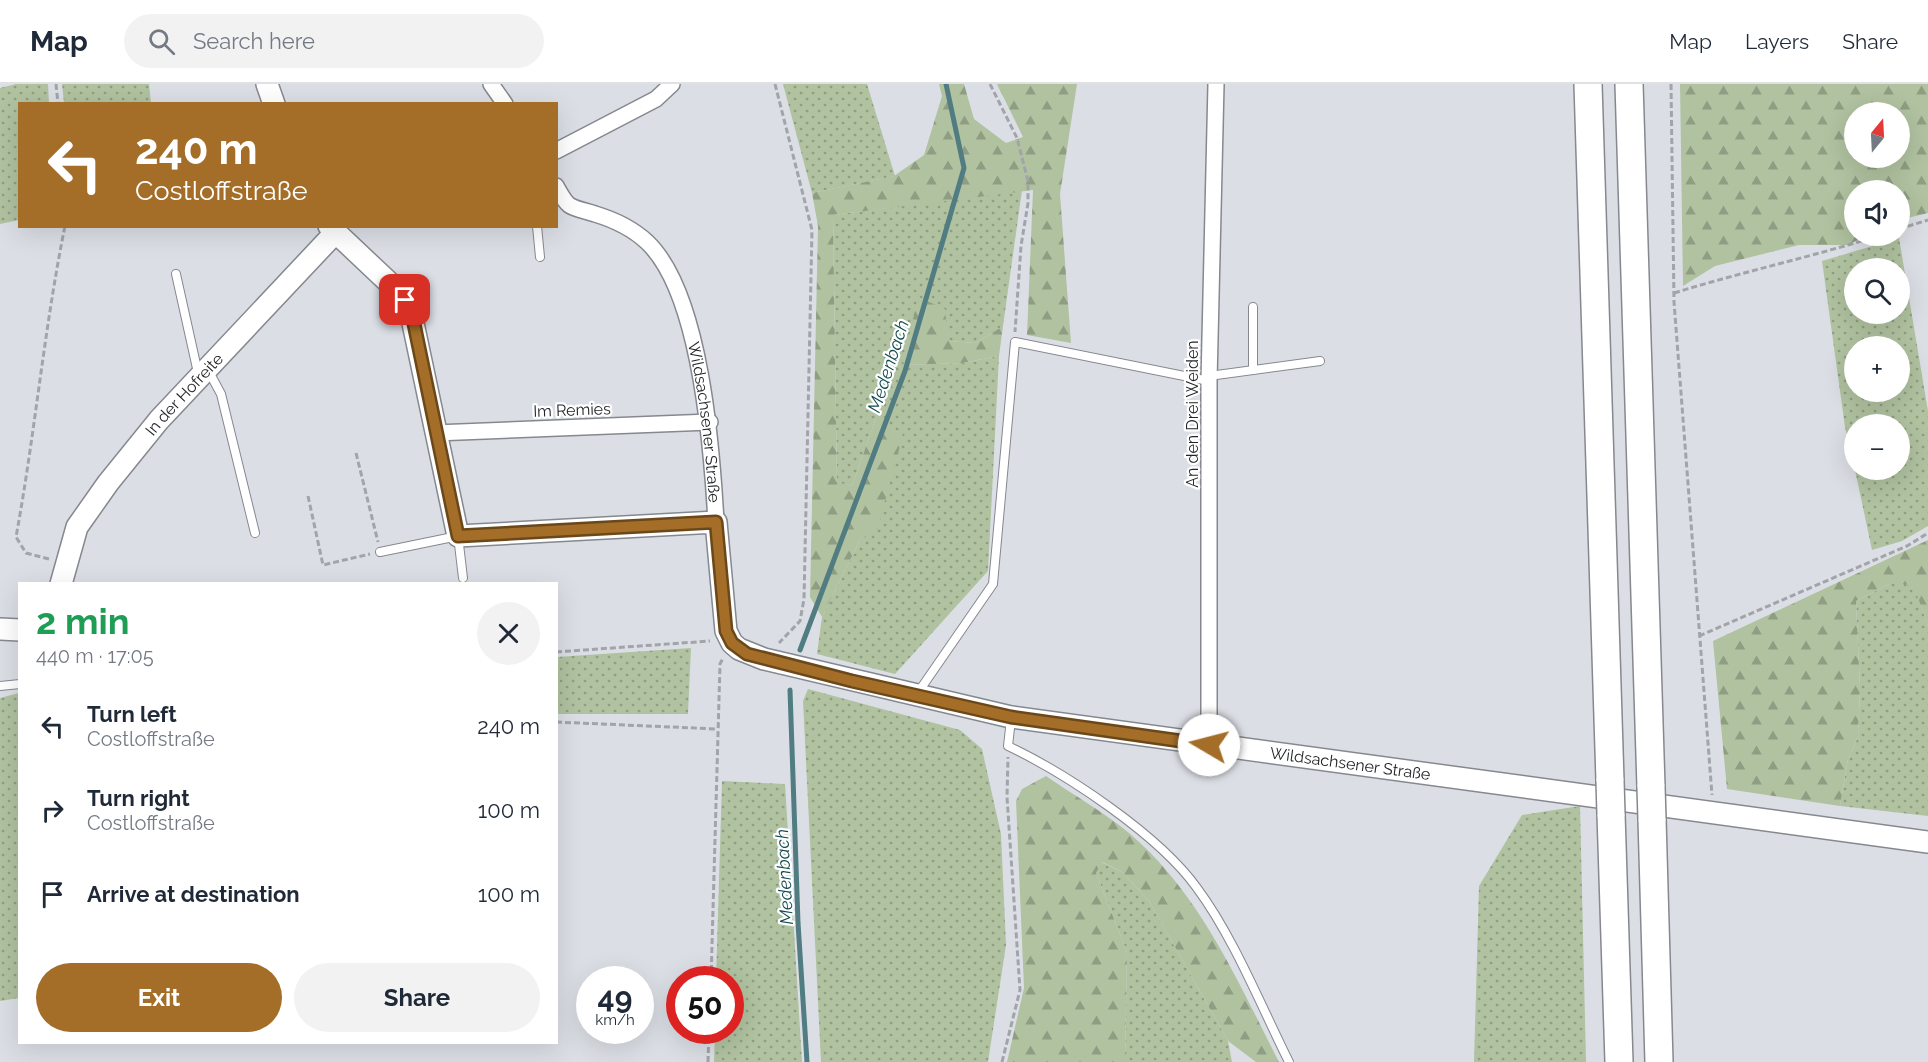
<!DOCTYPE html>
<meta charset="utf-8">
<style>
:root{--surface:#fff;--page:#f2f2f3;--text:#1f2937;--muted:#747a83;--line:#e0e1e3;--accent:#a46e28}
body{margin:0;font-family:Raleway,sans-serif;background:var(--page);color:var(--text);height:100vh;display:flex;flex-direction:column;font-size:22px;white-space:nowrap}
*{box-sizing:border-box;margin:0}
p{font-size:20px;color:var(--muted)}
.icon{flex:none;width:33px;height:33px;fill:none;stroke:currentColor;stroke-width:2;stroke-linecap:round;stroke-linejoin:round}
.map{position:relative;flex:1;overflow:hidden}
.panel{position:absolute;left:18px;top:498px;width:540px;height:462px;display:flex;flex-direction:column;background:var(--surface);border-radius:0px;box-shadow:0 6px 24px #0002}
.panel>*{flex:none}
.hud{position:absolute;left:18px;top:18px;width:540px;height:126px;border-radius:0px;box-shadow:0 6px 24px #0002;background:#a46e28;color:#fff;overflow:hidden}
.needle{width:39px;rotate:18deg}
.buttons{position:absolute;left:1844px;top:18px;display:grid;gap:12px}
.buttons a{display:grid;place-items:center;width:66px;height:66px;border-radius:50%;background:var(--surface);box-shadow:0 6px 24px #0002;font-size:30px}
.speed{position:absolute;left:576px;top:882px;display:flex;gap:12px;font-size:30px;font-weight:700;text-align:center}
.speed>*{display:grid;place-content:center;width:78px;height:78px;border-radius:50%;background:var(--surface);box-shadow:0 6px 24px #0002;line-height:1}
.speed small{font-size:15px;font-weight:400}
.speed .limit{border:9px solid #d22;background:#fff;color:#111}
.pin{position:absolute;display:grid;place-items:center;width:51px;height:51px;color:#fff;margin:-26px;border-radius:12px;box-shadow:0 3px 9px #0006}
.me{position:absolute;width:66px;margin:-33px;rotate:278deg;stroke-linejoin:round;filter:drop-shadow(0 0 4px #0008)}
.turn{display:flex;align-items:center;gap:21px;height:126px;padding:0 18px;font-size:27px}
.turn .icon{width:78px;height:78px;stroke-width:2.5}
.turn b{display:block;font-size:42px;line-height:51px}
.round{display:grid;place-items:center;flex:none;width:63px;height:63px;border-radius:32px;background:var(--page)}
.summary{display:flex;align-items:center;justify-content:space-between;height:102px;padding:0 18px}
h1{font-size:36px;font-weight:700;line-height:45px;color:#1e9e55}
.primary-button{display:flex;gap:12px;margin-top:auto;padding:12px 18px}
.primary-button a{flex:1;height:69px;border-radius:36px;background:var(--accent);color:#fff;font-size:24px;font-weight:700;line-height:69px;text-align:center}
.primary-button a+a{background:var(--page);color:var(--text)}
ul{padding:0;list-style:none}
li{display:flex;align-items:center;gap:18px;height:84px;padding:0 18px}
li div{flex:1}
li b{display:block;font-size:22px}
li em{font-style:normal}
header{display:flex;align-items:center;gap:36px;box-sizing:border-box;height:84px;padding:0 30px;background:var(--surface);border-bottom:2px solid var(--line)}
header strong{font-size:28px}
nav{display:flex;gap:33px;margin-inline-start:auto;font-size:21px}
.search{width:420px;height:54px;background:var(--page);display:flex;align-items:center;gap:15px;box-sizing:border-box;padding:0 21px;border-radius:33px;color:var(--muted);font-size:22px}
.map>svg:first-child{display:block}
.green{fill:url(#green-dots);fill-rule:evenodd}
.forest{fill:url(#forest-firs);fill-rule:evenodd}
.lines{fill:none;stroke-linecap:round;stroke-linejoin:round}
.stream{stroke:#507c82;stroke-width:5}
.lane-casing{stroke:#85888e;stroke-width:10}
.street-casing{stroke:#85888e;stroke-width:18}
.secondary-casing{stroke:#85888e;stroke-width:24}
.highway-casing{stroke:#85888e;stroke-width:30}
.path{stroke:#a1a4a9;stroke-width:3;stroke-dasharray:6 3;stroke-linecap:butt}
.lane{stroke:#fff;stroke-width:8}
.street{stroke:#fff;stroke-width:15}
.secondary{stroke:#fff;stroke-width:21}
.highway{stroke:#fff;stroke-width:27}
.highway-bridge-casing{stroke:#85888e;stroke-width:30;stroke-linecap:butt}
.highway-bridge{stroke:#fff;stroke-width:27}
.route-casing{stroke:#6b481a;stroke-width:15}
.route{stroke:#a46e28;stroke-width:10}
.labels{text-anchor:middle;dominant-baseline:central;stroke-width:4.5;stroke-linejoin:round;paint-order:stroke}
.street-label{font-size:16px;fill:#232427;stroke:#fff}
.water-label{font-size:18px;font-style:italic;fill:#114a50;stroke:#fff}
</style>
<header>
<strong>Map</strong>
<div class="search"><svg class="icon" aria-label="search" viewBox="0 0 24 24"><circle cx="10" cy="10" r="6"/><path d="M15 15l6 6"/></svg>Search here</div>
<nav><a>Map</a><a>Layers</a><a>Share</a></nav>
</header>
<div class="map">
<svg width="1928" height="978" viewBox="0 0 1928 978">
<defs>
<pattern id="green-dots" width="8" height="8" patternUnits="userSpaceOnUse" patternTransform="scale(1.5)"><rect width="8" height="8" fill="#b0c2a0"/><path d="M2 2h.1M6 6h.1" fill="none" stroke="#8f9d82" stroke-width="1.8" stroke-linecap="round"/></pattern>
<pattern id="forest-firs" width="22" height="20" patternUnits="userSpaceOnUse" patternTransform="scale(1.5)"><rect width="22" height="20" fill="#b0c2a0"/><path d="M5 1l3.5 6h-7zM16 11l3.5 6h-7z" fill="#8f9d82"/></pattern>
</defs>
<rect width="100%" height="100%" fill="#dbdfe5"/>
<g class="green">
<path d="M16 0H48L49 19 20 20 19 136 0 140V4Z"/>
<path d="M62 0H149L151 19H64Z"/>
<path d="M783 0H867L895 92 812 109Z"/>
<path d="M1022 106 1003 242 976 259 948 257 903 281 962 279 999 272 988 487 895 590 817 570 822 533 860 456 877 331 852 402 837 399 833 131Z"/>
<path d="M1899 154 1928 327V442L1902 457 1872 466 1855 386H1899V340H1854V383L1845 343 1822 177ZM1854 184H1899V230H1854ZM1899 262V308H1854V262Z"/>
<path d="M1889 500H1906L1917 510 1928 542V732L1840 722 1848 675 1858 653 1860 604 1856 517Z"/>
<path d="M691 564 688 630H557V573Z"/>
<path d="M808 605 960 646 982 665 1001 750 1006 861 988 978H821L803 617Z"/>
<path d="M19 609V914L0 917V614Z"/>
<path d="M722 697 785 700 802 978H714L715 947 730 946V896L716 895Z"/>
<path d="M1580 722 1586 978H1474L1479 802 1522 731Z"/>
<path d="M1101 778 1122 788 1149 817 1228 957 1232 978H1125L1127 868 1096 789Z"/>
</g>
<g class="forest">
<path d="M939 0H964L974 35 1006 59 1023 53 997 0H1077L1060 110 1071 259 1027 251 1033 106 833 131 837 398 852 402 877 331 903 351 877 446 860 456 822 533 810 513 818 142 812 109 894 92 924 71 942 12Z"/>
<path d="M1680 0H1928V129L1899 136V106H1854V152H1867L1847 161H1799L1715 182 1683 202ZM1854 28H1899V74H1854Z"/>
<path d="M918 213 945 225 948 257 976 259 1003 242 999 272 962 279 903 281Z"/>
<path d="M1928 456V542L1917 511 1906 500H1889L1856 517 1860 604 1858 653 1848 675 1840 722 1727 705 1713 557Z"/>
<path d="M1046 692C1073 711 1104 728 1129 749 1200 809 1238 898 1279 978H1256L1228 957 1149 817 1122 788 1102 778 1096 789 1127 868 1125 978H1007L1024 904 1016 717 1022 705Z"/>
</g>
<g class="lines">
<g class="stream">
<path d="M800 566 905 287 964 84 946 0"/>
<path d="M790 606 798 839 807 978"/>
</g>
<g class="lane-casing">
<g id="lane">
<path d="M537 142 540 173"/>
<path d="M176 190 198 289"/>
<path d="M1253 223V286"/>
<path d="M208 286 221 310 255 449"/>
<path d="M1209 292 1320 277"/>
<path d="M380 468 458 452 463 494"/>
<path d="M0 602 20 600"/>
<path d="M917 610 993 500 1015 258 1209 297"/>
<path d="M1011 635 1008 662C1067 690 1159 751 1197 804 1234 854 1261 922 1289 978"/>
</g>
</g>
<g class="street-casing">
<g id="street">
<path d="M491 0 505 20"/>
<path d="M556 67 656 15 672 0"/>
<path id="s1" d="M556 102C560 109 564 117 569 121 577 126 587 127 595 130 615 136 632 144 647 158 701 209 712 365 716 438"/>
<path d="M435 349 710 338"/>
<path d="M1209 661V297L1216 0"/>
</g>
</g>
<g class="secondary-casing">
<g id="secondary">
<path d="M267 0 274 20"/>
<path id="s2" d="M329 142 400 209 410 225 458 452 716 438 726 547 732 559 739 565 764 575 1011 633 1928 758"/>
<path id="s3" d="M61 500 77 443 108 399 159 336 334 150"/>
<path d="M0 545 20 546"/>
</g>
</g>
<g class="highway-casing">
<g id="highway">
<path d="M1588 0 1610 697"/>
<path d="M1629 0 1651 703"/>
<path d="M1611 730 1619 978"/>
<path d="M1652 735 1659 978"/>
</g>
</g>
<g class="path">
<path d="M56 0 58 20"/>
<path d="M775 0 812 146 804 515 800 537 779 559"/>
<path d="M990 0 1017 54 1028 97V119L1021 162 1015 248"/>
<path d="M1671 0 1674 218 1712 711"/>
<path d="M1899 145 1928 136"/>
<path d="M1674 209C1742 188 1811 173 1878 152"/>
<path d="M356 369 378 458"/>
<path d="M308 412 323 481 370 470"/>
<path d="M49 475 26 469 16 453C35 350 44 245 65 142"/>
<path d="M1699 552 1907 462 1928 449"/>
<path d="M556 568 710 557"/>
<path d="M556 638 717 645"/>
<path d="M711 896 720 580 723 574"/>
<path d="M708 978 709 946"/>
<path d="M1002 978 1020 906 1007 713 1008 673"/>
</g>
<use href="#lane" class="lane"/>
<use href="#street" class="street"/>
<use href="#secondary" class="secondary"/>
<use href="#highway" class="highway"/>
<g class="highway-bridge-casing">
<g id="highway-bridge">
<path d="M1610 697 1611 730"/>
<path d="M1651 703 1652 735"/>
</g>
</g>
<use href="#highway-bridge" class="highway-bridge"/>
</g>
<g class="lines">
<g class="route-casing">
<path id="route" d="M405 216 413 235 458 452 716 438 726 547 732 559 747 570 852 597 1011 633 1209 661"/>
</g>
<use href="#route" class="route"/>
</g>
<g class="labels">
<g class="street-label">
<text stroke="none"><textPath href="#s3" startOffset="230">In der Hofreite</textPath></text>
<text transform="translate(572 326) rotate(-2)">Im Remies</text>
<text transform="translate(1192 330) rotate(-90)">An den Drei Weiden</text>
<text stroke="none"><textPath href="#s1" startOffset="303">Wildsachsener Straße</textPath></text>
<text stroke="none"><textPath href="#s2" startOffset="1362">Wildsachsener Straße</textPath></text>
</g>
<g class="water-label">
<text transform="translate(888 282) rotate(-72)">Medenbach</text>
<text transform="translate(784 793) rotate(-93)">Medenbach</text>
</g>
</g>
</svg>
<div class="buttons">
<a><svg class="needle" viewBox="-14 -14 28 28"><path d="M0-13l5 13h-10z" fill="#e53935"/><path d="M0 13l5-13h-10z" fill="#747a83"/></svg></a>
<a><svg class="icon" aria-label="sound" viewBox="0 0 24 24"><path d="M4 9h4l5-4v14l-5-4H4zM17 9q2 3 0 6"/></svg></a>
<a><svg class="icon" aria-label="search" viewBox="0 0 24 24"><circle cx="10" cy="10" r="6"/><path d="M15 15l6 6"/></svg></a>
<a>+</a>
<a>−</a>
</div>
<div class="speed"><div>49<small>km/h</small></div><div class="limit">50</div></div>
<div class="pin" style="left:405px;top:216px;background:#d93025"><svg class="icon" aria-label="arrive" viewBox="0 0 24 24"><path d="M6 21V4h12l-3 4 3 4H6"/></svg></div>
<svg class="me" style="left:1209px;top:661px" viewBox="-20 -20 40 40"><circle r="19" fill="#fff"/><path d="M0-13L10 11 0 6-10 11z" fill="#a46e28"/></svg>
<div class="hud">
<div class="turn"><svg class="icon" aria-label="left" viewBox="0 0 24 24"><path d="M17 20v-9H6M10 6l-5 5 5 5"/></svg><div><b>240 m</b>Costloffstraße</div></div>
</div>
<section class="panel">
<div class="summary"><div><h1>2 min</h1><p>440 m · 17:05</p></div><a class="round"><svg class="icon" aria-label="close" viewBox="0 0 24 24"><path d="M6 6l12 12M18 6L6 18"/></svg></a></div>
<ul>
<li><svg class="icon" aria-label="left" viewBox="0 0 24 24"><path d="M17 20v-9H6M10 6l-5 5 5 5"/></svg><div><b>Turn left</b><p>Costloffstraße</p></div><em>240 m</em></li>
<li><svg class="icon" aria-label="right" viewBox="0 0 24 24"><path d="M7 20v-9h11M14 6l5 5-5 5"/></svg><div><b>Turn right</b><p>Costloffstraße</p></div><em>100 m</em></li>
<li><svg class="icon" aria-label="arrive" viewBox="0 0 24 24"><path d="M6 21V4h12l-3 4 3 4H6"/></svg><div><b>Arrive at destination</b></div><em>100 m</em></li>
</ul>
<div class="primary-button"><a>Exit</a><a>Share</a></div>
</section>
</div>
